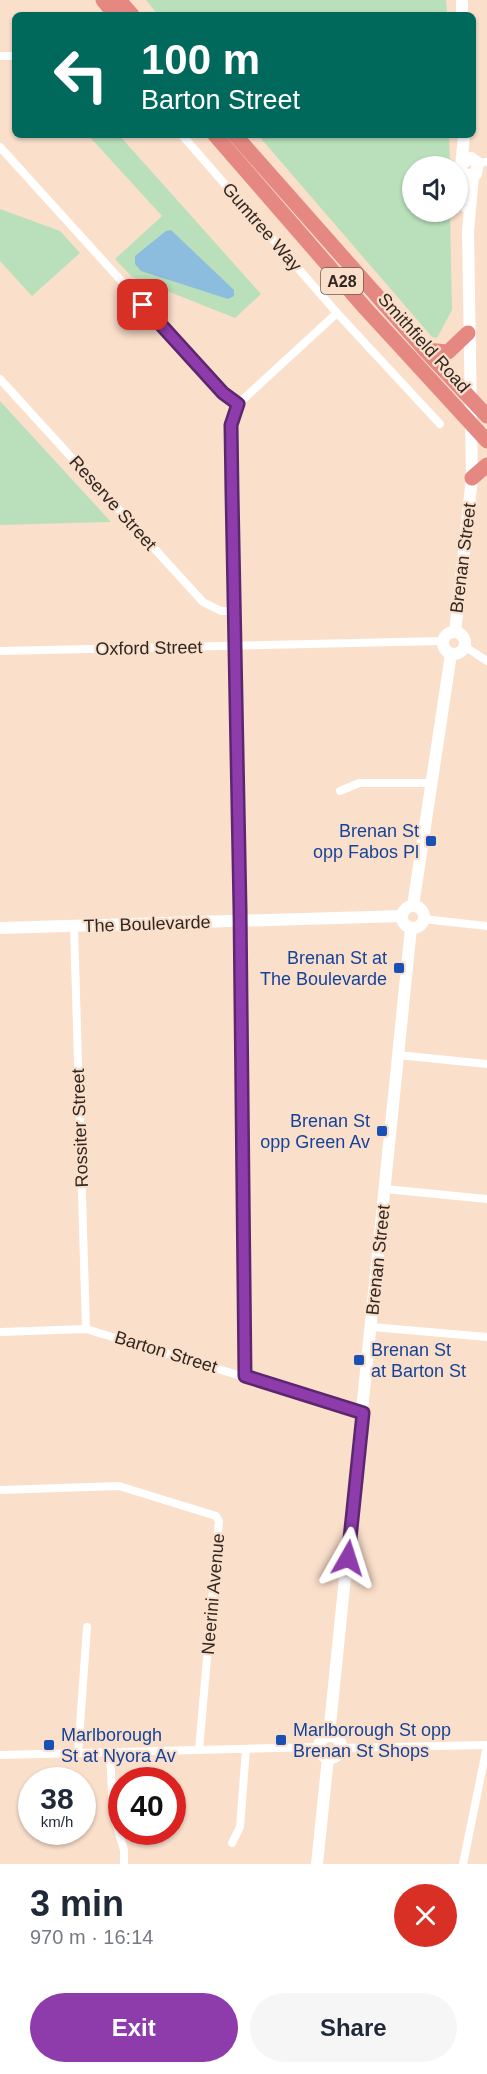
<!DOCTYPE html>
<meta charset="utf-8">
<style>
:root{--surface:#fff;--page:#f6f6f7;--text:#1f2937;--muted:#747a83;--accent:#8e3cab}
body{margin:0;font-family:Helvetica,sans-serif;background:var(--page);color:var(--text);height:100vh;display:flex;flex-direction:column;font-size:22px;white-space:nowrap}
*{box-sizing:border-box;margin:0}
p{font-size:20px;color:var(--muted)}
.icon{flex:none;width:33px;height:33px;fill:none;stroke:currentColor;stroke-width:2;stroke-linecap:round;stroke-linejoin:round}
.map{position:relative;height:1864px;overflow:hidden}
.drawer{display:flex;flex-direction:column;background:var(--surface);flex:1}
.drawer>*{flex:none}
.guide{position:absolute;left:12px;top:12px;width:464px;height:126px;border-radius:9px;box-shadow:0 2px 4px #0004;background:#00695c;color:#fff;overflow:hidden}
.fabs{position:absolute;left:402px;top:156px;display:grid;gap:12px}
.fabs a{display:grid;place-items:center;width:66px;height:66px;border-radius:50%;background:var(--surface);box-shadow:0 2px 4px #0004;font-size:30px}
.speed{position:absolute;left:18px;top:1767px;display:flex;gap:12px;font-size:30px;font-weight:700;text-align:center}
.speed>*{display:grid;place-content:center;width:78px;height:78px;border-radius:50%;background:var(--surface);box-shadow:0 2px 4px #0004;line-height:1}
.speed small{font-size:15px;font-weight:400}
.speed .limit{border:9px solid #d22;background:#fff;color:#111}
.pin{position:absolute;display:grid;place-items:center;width:51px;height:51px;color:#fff;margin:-26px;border-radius:12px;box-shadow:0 3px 9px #0006}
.me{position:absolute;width:66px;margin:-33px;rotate:6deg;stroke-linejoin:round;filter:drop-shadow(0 0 4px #0008)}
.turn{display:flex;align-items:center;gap:21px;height:126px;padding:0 30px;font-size:27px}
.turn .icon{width:78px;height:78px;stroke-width:2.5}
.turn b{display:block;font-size:42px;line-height:51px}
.round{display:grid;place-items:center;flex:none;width:63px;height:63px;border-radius:32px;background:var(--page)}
.overview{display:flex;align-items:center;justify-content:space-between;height:102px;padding:0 30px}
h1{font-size:36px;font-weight:600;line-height:45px}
.cta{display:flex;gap:12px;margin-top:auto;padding:12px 30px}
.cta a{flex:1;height:69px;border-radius:36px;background:var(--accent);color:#fff;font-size:24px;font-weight:600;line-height:69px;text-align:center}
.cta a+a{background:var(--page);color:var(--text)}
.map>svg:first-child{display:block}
.green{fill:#bae0bb}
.water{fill:#8cbddf}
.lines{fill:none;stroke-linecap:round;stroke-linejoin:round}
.street{stroke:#fff;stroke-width:8}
.secondary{stroke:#fff;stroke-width:12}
.highway{stroke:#e58882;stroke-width:15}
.route-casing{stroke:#5c276f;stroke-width:15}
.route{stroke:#8e3cab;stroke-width:10}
.transit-dot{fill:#1a4fb4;stroke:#fadfcb;stroke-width:2}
.labels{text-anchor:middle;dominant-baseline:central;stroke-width:4.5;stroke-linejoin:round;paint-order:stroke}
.shield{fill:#fadfcb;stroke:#6d5e53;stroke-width:1.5}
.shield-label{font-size:16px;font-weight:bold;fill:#312720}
.street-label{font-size:18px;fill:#312720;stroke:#fadfcb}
.transit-label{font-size:18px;fill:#164399;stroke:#fadfcb;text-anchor:end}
</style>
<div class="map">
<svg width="487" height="1864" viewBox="0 0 487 1864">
<rect width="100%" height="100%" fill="#fadfcb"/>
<g class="green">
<path d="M146 0H446L447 15H158Z"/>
<path d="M88 135H119L261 294 235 318 132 277 115 259 162 216Z"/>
<path d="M258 135H449L450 166H412V212H450L452 310 437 338 432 337Z"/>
<path d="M0 209 60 231 80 253 32 296 0 261Z"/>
<path d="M0 401 111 522 0 525Z"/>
</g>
<path class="water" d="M171 230 234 290V296L228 299 141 271 135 264V256L166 231Z"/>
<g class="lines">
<g class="street">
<path d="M0 56H15"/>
<path d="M182 135 337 313 440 424"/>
<path d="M0 147 223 393 238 404"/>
<path d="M478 163 487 162"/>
<path d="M0 379 203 602 221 611H234"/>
<path d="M464 646 487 661"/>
<path d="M0 651 442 641"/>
<path d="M340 791 359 783H430"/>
<path d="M423 919 487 926"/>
<path d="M74 927 86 1329"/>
<path d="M398 1055 487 1064"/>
<path d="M385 1189 487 1199"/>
<path d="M372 1327 487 1337"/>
<path d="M0 1332 86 1329 363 1413"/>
<path d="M245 1376 231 425 238 404 337 313"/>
<path d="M0 1490 119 1486 216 1516 219 1521 199 1750"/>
<path d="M341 1748 487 1745"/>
<path d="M78 1753 87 1627"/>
<path d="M110 1753 113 1813 124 1850V1864"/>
<path d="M0 1755 318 1747"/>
<path d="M232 1843 240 1827 246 1749"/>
<path d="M463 1864 487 1746"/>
</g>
<g class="secondary">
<path d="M462 0V15"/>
<path d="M464 135 461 167 465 206"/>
<path d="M461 164 471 158 478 163 476 174 466 175"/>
<circle cx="454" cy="643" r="11"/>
<path d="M455 632 472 478 468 231 473 176"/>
<path d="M413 906 451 654"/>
<circle cx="413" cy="917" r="11"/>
<path d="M0 928 402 916"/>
<path d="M329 1735 411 928"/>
<circle cx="330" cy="1747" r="11"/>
<path d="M317 1864 328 1758"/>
</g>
<g class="highway">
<path d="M103 0 115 15"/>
<path d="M119 0 132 15"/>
<path d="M215 135 365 308 487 441"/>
<path d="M235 135 425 350 487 416"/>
<path d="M425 350 448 352 468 333"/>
<path d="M472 478 487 465"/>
</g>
</g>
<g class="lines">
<g class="route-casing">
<path id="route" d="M143 305 223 393 238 404 231 425 232 492 240 909 245 1376 363 1413 348 1558"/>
</g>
<use href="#route" class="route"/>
</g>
<g class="transit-dot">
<rect x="425" y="835" width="12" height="12" rx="3"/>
<rect x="393" y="962" width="12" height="12" rx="3"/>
<rect x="376" y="1125" width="12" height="12" rx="3"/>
<rect x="353" y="1354" width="12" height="12" rx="3"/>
<rect x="275" y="1734" width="12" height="12" rx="3"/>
<rect x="43" y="1739" width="12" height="12" rx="3"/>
</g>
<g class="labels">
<rect class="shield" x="321" y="268" width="42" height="26" rx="4.5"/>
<g class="shield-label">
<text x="342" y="281">A28</text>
</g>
<g class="street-label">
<text transform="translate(262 227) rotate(49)">Gumtree Way</text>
<text transform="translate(424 343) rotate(48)">Smithfield Road</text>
<text transform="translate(113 503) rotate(48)">Reserve Street</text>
<text transform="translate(463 558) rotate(-83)">Brenan Street</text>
<text transform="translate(149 648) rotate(-1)">Oxford Street</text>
<text transform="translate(147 924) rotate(-2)">The Boulevarde</text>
<text transform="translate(80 1128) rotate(-92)">Rossiter Street</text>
<text transform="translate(378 1260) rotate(-84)">Brenan Street</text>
<text transform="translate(166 1352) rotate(17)">Barton Street</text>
<text transform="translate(213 1594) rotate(-85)">Neerini Avenue</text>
</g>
<g class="transit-label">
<text x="419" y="831">Brenan St<tspan x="419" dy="21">opp Fabos Pl</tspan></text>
<text x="387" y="958">Brenan St at<tspan x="387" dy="21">The Boulevarde</tspan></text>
<text x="370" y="1121">Brenan St<tspan x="370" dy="21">opp Green Av</tspan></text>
<text x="371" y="1350" text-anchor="start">Brenan St<tspan x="371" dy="21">at Barton St</tspan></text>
<text x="293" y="1730" text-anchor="start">Marlborough St opp<tspan x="293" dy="21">Brenan St Shops</tspan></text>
<text x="61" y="1735" text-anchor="start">Marlborough<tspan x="61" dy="21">St at Nyora Av</tspan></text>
</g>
</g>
</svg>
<div class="fabs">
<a><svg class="icon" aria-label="sound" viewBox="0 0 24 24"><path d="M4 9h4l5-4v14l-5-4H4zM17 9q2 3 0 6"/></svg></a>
</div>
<div class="speed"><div>38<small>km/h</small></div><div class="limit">40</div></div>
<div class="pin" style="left:143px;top:305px;background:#d93025"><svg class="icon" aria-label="arrive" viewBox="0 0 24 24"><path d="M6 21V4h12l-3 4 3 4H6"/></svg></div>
<svg class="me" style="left:348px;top:1558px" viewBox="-20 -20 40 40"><path d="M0-17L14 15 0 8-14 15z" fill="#8e3cab" stroke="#fff" stroke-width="4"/></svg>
<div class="guide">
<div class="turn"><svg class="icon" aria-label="left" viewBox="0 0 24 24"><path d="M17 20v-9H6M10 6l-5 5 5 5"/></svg><div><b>100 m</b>Barton Street</div></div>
</div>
</div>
<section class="drawer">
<div class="overview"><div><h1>3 min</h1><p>970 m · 16:14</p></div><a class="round" style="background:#d93025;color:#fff"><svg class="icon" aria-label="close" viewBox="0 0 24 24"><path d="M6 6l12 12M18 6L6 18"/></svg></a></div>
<div class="cta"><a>Exit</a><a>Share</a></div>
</section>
